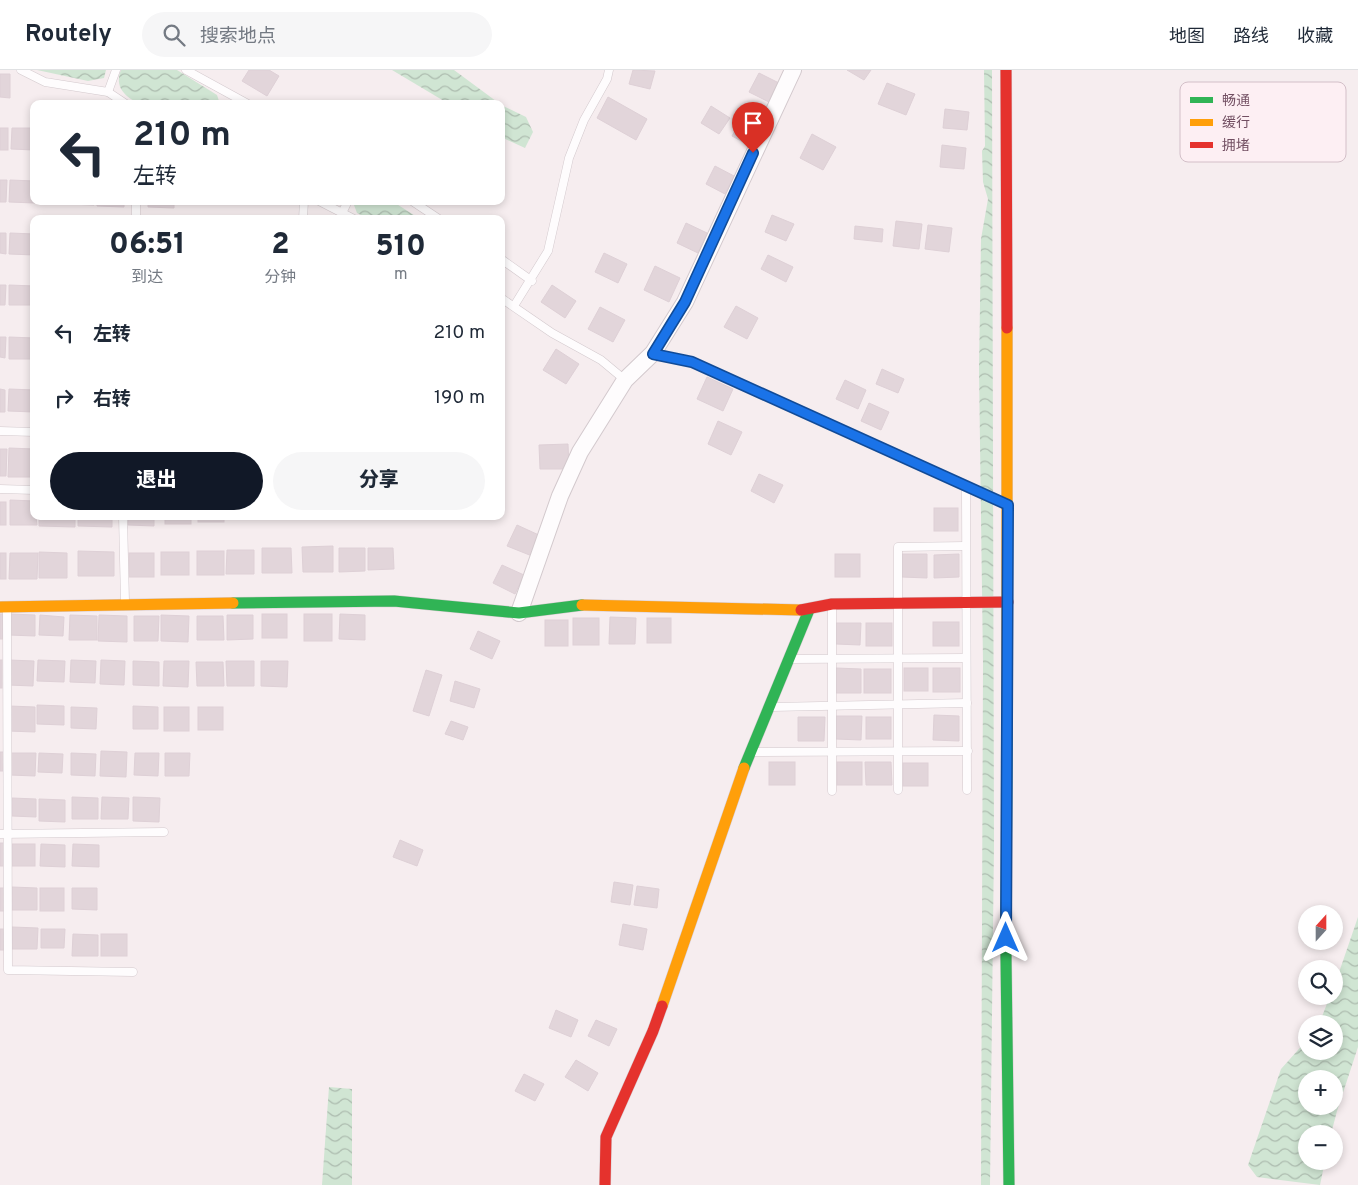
<!DOCTYPE html>
<html lang="zh">
<meta charset="utf-8">
<style>
:root{--surface:#fff;--page:#f6f6f7;--text:#1f2937;--muted:#747a83;--line:#e0e1e3;--accent:#111827}
body{margin:0;font-family:Overpass,"Noto Sans SC",sans-serif;background:var(--page);color:var(--text);height:100vh;display:flex;flex-direction:column;font-size:19px;white-space:nowrap}
*{box-sizing:border-box;margin:0}
p{font-size:16px;color:var(--muted)}
.icon{flex:none;width:28px;height:28px;fill:none;stroke:currentColor;stroke-width:2;stroke-linecap:round;stroke-linejoin:round}
.map{position:relative;flex:1;overflow:hidden}
.panel{position:absolute;left:30px;top:145px;width:475px;height:305px;display:flex;flex-direction:column;background:var(--surface);border-radius:10px;box-shadow:0 2px 8px #0003}
.panel>*{flex:none}
.hud{position:absolute;left:30px;top:30px;width:475px;height:105px;border-radius:10px;box-shadow:0 2px 8px #0003;background:#fff;color:var(--text);overflow:hidden}
.needle{width:32px;rotate:21deg}
.fabs{position:absolute;left:1298px;top:835px;display:grid;gap:10px}
.fabs a{display:grid;place-items:center;width:45px;height:45px;border-radius:50%;background:var(--surface);box-shadow:0 2px 8px #0003;font-size:25px}
.pin{position:absolute;display:grid;place-items:center;width:42px;height:42px;color:#fff;margin:-51px -21px;border-radius:50% 50% 50% 0;rotate:-45deg;box-shadow:0 0 5px #0007}
.pin .icon{rotate:45deg}
.me{position:absolute;width:55px;margin:-28px;rotate:0deg;stroke-linejoin:round;filter:drop-shadow(0 0 4px #0008)}
.turn{display:flex;align-items:center;gap:18px;height:105px;padding:0 20px;font-size:22px}
.turn .icon{width:65px;height:65px;stroke-width:2.5}
.turn b{display:block;font-size:35px;line-height:42px}
.eta{display:flex;justify-content:space-evenly;align-items:center;height:85px;text-align:center}
.eta b{font-size:30px;font-weight:800;line-height:35px}
.primary-button{display:flex;gap:10px;margin-top:auto;padding:10px 20px}
.primary-button a{flex:1;height:58px;border-radius:30px;background:var(--accent);color:#fff;font-size:20px;font-weight:800;line-height:58px;text-align:center}
.primary-button a+a{background:var(--page);color:var(--text)}
ul{padding:0;list-style:none}
li{display:flex;align-items:center;gap:15px;height:65px;padding:0 20px}
li div{flex:1}
li b{display:block;font-size:19px}
li em{font-style:normal}
header{display:flex;align-items:center;gap:30px;box-sizing:border-box;height:70px;padding:0 25px;background:var(--surface);border-bottom:1px solid var(--line)}
header strong{font-size:24px}
nav{display:flex;gap:28px;margin-inline-start:auto;font-size:18px}
.search{width:350px;height:45px;background:var(--page);display:flex;align-items:center;gap:12px;box-sizing:border-box;padding:0 18px;border-radius:28px;color:var(--muted);font-size:19px}
.map>svg:first-child{display:block}
.water{fill:url(#water-waves);fill-rule:evenodd}
.building{fill:#e2d5da;stroke:#ded0d6}
.lines{fill:none;stroke-linecap:round;stroke-linejoin:round}
.lane-casing{stroke:#d3c9cd;stroke-width:9}
.street-casing{stroke:#d3c9cd;stroke-width:18}
.fast-casing{stroke:#d6cacf;stroke-width:12}
.slow-casing{stroke:#d6cacf;stroke-width:12}
.jam-casing{stroke:#d6cacf;stroke-width:12}
.lane{stroke:#fefcfd;stroke-width:8}
.street{stroke:#fefcfd;stroke-width:16}
.fast{stroke:#30b455;stroke-width:11}
.slow{stroke:#ff9f0a;stroke-width:11}
.jam{stroke:#e5322d;stroke-width:11}
.route-casing{stroke:#114b97;stroke-width:12}
.route{stroke:#1a73e8;stroke-width:9}
.key{fill:#fdeff3;stroke:#d3bfc8;stroke-width:1}
.key-label{font-size:14px;fill:#724f62}
</style>
<header>
<strong>Routely</strong>
<div class="search"><svg class="icon" aria-label="search" viewBox="0 0 24 24"><circle cx="10" cy="10" r="6"/><path d="M15 15l6 6"/></svg>搜索地点</div>
<nav><a>地图</a><a>路线</a><a>收藏</a></nav>
</header>
<div class="map">
<svg width="1358" height="1115" viewBox="0 0 1358 1115">
<defs>
<pattern id="water-waves" width="16" height="10" patternUnits="userSpaceOnUse" patternTransform="scale(1.25)"><rect width="16" height="10" fill="#d0e5d3"/><path d="M0 5q4-4 8 0t8 0" fill="none" stroke="#adbcaf"/></pattern>
</defs>
<rect width="100%" height="100%" fill="#f6edef"/>
<g class="water">
<path d="M37 0H106L104 8 88 11Z"/>
<path d="M121 0H177L217 25 220 34H140C125 27 114 17 121 0Z"/>
<path d="M392 0H454L500 34H449Z"/>
<path d="M984 0H992L994 775 990 1115H981L983 593 979 300 981 169 988 129 983 112 982 81 985 76Z"/>
<path d="M501 35 526 47 533 62 525 78 501 67Z"/>
<path d="M356 131H392L420 149H369L357 143 354 135Z"/>
<path d="M1358 847V977L1337 1041 1331 1064H1306V1091H1325L1320 1115 1257 1107 1248 1095 1281 999 1306 971V981H1334V954H1322L1321 949 1330 926H1334V917ZM1306 1009H1334V1036H1306Z"/>
<path d="M329 1017 352 1019V1115H322Z"/>
</g>
<g class="building">
<path d="M249 0H269L279 6 267 26 242 11Z"/>
<path d="M633 0 655 1 650 19 629 14Z"/>
<path d="M847 0H871L864 10Z"/>
<path d="M759 3 781 14 771 33 749 22Z"/>
<path d="M0 4H10V28L0 27Z"/>
<path d="M887 13 915 24 906 45 878 34Z"/>
<path d="M608 27 647 49 636 70 597 48Z"/>
<path d="M711 36 730 48 719 64 701 53Z"/>
<path d="M945 39 969 42 967 60 943 58Z"/>
<path d="M740 52 760 63 752 77 732 66Z"/>
<rect x="0" y="58" width="8" height="22"/>
<path d="M12 58H34V80L11 79Z"/>
<path d="M812 64 836 77 823 100 800 88Z"/>
<path d="M942 75 966 78 964 99 940 97Z"/>
<path d="M715 96 734 106 725 124 706 114Z"/>
<path d="M0 110H7L6 132H0Z"/>
<path d="M10 110 34 111 35 133 9 132Z"/>
<path d="M38 131H65V134L38 133Z"/>
<path d="M69 131H94V135L69 134Z"/>
<path d="M97 131H124V137L97 136Z"/>
<path d="M148 131H174V138L148 137Z"/>
<path d="M772 145 794 154 786 171 765 162Z"/>
<path d="M896 151 922 154 919 179 893 176Z"/>
<path d="M686 153 707 163 698 183 677 173Z"/>
<path d="M928 155 952 158 949 182 925 179Z"/>
<path d="M855 156 883 159 882 172 854 169Z"/>
<path d="M0 163H6V184L0 183Z"/>
<path d="M10 163 34 164V185L9 184Z"/>
<path d="M604 183 627 194 618 213 595 202Z"/>
<path d="M768 185 793 197 786 212 761 199Z"/>
<path d="M655 196 680 208 669 232 644 220Z"/>
<path d="M0 215H6L5 235H0Z"/>
<path d="M9 215 34 216V235H9Z"/>
<path d="M552 215 576 231 565 248 541 232Z"/>
<path d="M736 236 758 248 747 269 724 257Z"/>
<path d="M600 237 625 250 613 272 588 259Z"/>
<path d="M0 267H6L5 288 0 287Z"/>
<path d="M9 267 34 268V289H9Z"/>
<path d="M556 279 579 294 566 314 543 300Z"/>
<path d="M882 299 904 309 898 323 876 314Z"/>
<path d="M707 307 733 319 723 341 697 329Z"/>
<path d="M845 310 866 320 858 339 836 329Z"/>
<path d="M0 319 5 320V342H0Z"/>
<path d="M9 319 34 320V342L8 341Z"/>
<path d="M869 333 889 342 881 360 861 351Z"/>
<path d="M718 351 742 362 731 385 708 374Z"/>
<path d="M568 374 569 399H540L539 375Z"/>
<path d="M9 378 34 379V407H8Z"/>
<path d="M0 379H7L6 406H0Z"/>
<path d="M759 404 783 415 774 433 751 421Z"/>
<path d="M10 430 34 431 37 455H10Z"/>
<rect x="0" y="432" width="6" height="23"/>
<rect x="934" y="438" width="24" height="23"/>
<path d="M39 446H75V457L39 456Z"/>
<path d="M78 446H112V457L78 456Z"/>
<path d="M129 446H154V456L128 455Z"/>
<rect x="165" y="446" width="26" height="8"/>
<rect x="198" y="446" width="26" height="6"/>
<path d="M517 455 541 466 532 486 507 476Z"/>
<path d="M333 476V502H303L302 477Z"/>
<path d="M262 478H291L292 503H262Z"/>
<path d="M339 478H365V501L339 502Z"/>
<path d="M368 478H393L394 499 368 500Z"/>
<path d="M227 480H254V504H226Z"/>
<path d="M78 481 114 482V506H78Z"/>
<rect x="197" y="481" width="27" height="24"/>
<path d="M39 482 67 483V508H39Z"/>
<rect x="161" y="482" width="28" height="23"/>
<rect x="0" y="483" width="6" height="26"/>
<path d="M10 483H38L37 509H9Z"/>
<rect x="129" y="483" width="25" height="24"/>
<rect x="835" y="484" width="25" height="23"/>
<path d="M902 484H927V508L902 507Z"/>
<path d="M959 484V507L934 508V485Z"/>
<path d="M502 495 524 505 515 524 493 513Z"/>
<rect x="0" y="544" width="3" height="25"/>
<path d="M10 544 35 545V566L9 565Z"/>
<rect x="262" y="544" width="25" height="24"/>
<rect x="304" y="544" width="28" height="27"/>
<path d="M340 544 365 545V570L339 569Z"/>
<path d="M40 545 64 547 63 566 39 565Z"/>
<path d="M70 545 97 546V570H69Z"/>
<path d="M99 545 127 546V572L98 571Z"/>
<path d="M161 545 189 546 188 572 161 571Z"/>
<path d="M227 545H253V569L227 570Z"/>
<path d="M134 546H159L158 571H134Z"/>
<path d="M197 546H223L224 570H197Z"/>
<path d="M610 547 636 548 635 574H609Z"/>
<rect x="573" y="548" width="26" height="27"/>
<rect x="647" y="548" width="24" height="25"/>
<rect x="545" y="550" width="23" height="26"/>
<rect x="933" y="552" width="26" height="24"/>
<path d="M836 553H861L860 575 836 574Z"/>
<rect x="866" y="553" width="26" height="23"/>
<path d="M478 561 500 571 492 589 470 579Z"/>
<rect x="0" y="590" width="2" height="28"/>
<path d="M9 590 34 591 33 616 8 615Z"/>
<path d="M38 590 65 591 64 612 37 611Z"/>
<path d="M71 590 96 591 95 613 70 612Z"/>
<path d="M101 590 125 591 124 615 100 614Z"/>
<path d="M133 591 159 592V616L133 615Z"/>
<path d="M164 591H189L188 617 163 616Z"/>
<path d="M226 591H254V616H227Z"/>
<path d="M261 591H288L287 617 261 616Z"/>
<path d="M196 592H223L224 616H197Z"/>
<path d="M836 598 861 599V623H836Z"/>
<rect x="904" y="598" width="24" height="23"/>
<rect x="933" y="598" width="27" height="24"/>
<rect x="864" y="599" width="27" height="24"/>
<path d="M426 600 442 605 429 646 413 641Z"/>
<path d="M455 611 480 619 474 638 450 631Z"/>
<path d="M37 635 64 636V655L37 654Z"/>
<path d="M9 636 35 637V662L8 661Z"/>
<path d="M133 636 158 637V659H133Z"/>
<path d="M71 637 97 638 96 659 71 658Z"/>
<rect x="164" y="637" width="25" height="24"/>
<rect x="198" y="637" width="25" height="23"/>
<path d="M934 645 959 646V671L933 670Z"/>
<path d="M836 646H862L861 670 836 669Z"/>
<path d="M798 647H825L824 671H798Z"/>
<rect x="866" y="647" width="25" height="22"/>
<path d="M451 651 468 657 463 670 445 664Z"/>
<path d="M101 681 127 682 126 707 100 706Z"/>
<path d="M0 682H4L3 701H0Z"/>
<path d="M10 683H36L35 706 10 705Z"/>
<path d="M39 683 63 684 62 703 38 702Z"/>
<path d="M71 683 96 684 95 706 71 705Z"/>
<path d="M135 683H159L158 706 134 705Z"/>
<path d="M165 683H190L189 706H165Z"/>
<rect x="769" y="692" width="26" height="23"/>
<rect x="837" y="692" width="25" height="23"/>
<path d="M865 692H891L892 715H866Z"/>
<rect x="903" y="693" width="25" height="23"/>
<path d="M72 727 98 728V749H72Z"/>
<path d="M102 727 129 728 128 749H101Z"/>
<path d="M133 727 160 728 159 752 133 751Z"/>
<path d="M12 728 36 729V747L12 746Z"/>
<path d="M39 729 65 730V752L39 751Z"/>
<path d="M400 770 423 780 417 796 393 787Z"/>
<path d="M0 773H5L4 796H0Z"/>
<rect x="12" y="774" width="23" height="22"/>
<path d="M41 774 65 775V797L40 796Z"/>
<path d="M73 774 99 775V797L72 796Z"/>
<path d="M614 812 633 815 630 835 611 832Z"/>
<path d="M637 816 659 819 657 838 634 835Z"/>
<path d="M12 817 37 818V840H12Z"/>
<rect x="0" y="818" width="5" height="23"/>
<rect x="40" y="818" width="24" height="23"/>
<path d="M72 818H97V840L72 839Z"/>
<path d="M623 854 647 859 643 880 619 875Z"/>
<path d="M12 857 38 858 37 879H12Z"/>
<path d="M0 859H5L4 880H0Z"/>
<path d="M41 859H65L64 878H41Z"/>
<path d="M73 864 98 865V886H72Z"/>
<rect x="101" y="864" width="26" height="22"/>
<path d="M556 940 578 950 571 967 549 958Z"/>
<path d="M596 950 617 959 609 976 588 966Z"/>
<path d="M576 990 598 1003 588 1021 565 1007Z"/>
<path d="M524 1004 544 1014 535 1031 515 1021Z"/>
</g>
<g class="lines">
<g class="lane-casing">
<g id="lane">
<path d="M21 0 45 12 108 22 126 34"/>
<path d="M186 0 248 34"/>
<path d="M108 22 116 0"/>
<path d="M319 131 354 149"/>
<path d="M412 131 439 149"/>
<path d="M342 143 348 131"/>
<path d="M136 149V131"/>
<path d="M303 149 304 131"/>
<path d="M501 189 532 211"/>
<path d="M501 228 552 263 601 290 625 310"/>
<path d="M514 236 548 181 569 88 584 50 607 9 609 0"/>
<path d="M653 283 692 292 1004 434"/>
<path d="M0 361 34 362"/>
<path d="M966 417 967 720"/>
<path d="M0 419 34 420"/>
<path d="M123 446 125 532"/>
<path d="M7 538 8 900 133 902"/>
<path d="M791 589 966 588"/>
<path d="M772 637 967 633"/>
<path d="M751 682 968 681"/>
<path d="M898 720V477L965 476"/>
<path d="M832 721V536"/>
<path d="M0 764 164 762"/>
</g>
</g>
<g class="street-casing">
<path id="street" d="M519 543 560 426 580 382 625 310 653 283 685 232 793 0"/>
</g>
<g class="fast-casing">
<g id="fast">
<path d="M233 533 394 531 519 543 582 535"/>
<path d="M1007 658 1006 888 1009 1115"/>
<path d="M744 698 809 540"/>
</g>
</g>
<g class="slow-casing">
<g id="slow">
<path d="M1007 258V658"/>
<path d="M582 535 801 540"/>
<path d="M0 537 233 533"/>
<path d="M662 936 744 698"/>
</g>
</g>
<g class="jam-casing">
<g id="jam">
<path d="M1006 0 1007 258"/>
<path d="M801 540 832 534 1008 532"/>
<path d="M605 1115 606 1067 653 961 662 936"/>
</g>
</g>
<use href="#lane" class="lane"/>
<use href="#street" class="street"/>
<use href="#fast" class="fast"/>
<use href="#slow" class="slow"/>
<use href="#jam" class="jam"/>
</g>
<g class="lines">
<g class="route-casing">
<path id="route" d="M753 83 685 232 653 284 692 292 1008 435 1006 868"/>
</g>
<use href="#route" class="route"/>
</g>
<rect x="1180" y="12" width="166" height="80" rx="8" class="key"/>
<rect x="1190" y="27" width="23" height="6" fill="#30b455"/>
<rect x="1190" y="49" width="23" height="7" fill="#ff9f0a"/>
<rect x="1190" y="72" width="23" height="6" fill="#e5322d"/>
<g class="key-label">
<text x="1222" y="35">畅通</text>
<text x="1222" y="57">缓行</text>
<text x="1222" y="80">拥堵</text>
</g>
</svg>
<div class="fabs">
<a><svg class="needle" viewBox="-14 -14 28 28"><path d="M0-13l5 13h-10z" fill="#e53935"/><path d="M0 13l5-13h-10z" fill="#747a83"/></svg></a>
<a><svg class="icon" aria-label="search" viewBox="0 0 24 24"><circle cx="10" cy="10" r="6"/><path d="M15 15l6 6"/></svg></a>
<a><svg class="icon" aria-label="layers" viewBox="0 0 24 24"><path d="M12 4l9 5-9 5-9-5zM3 14l9 5 9-5"/></svg></a>
<a>+</a>
<a>−</a>
</div>
<div class="pin" style="left:753px;top:83px;background:#d93025"><svg class="icon" aria-label="arrive" viewBox="0 0 24 24"><path d="M6 21V4h12l-3 4 3 4H6"/></svg></div>
<svg class="me" style="left:1006px;top:868px" viewBox="-20 -20 40 40"><path d="M0-17L14 15 0 8-14 15z" fill="#1a73e8" stroke="#fff" stroke-width="4"/></svg>
<div class="hud">
<div class="turn"><svg class="icon" aria-label="left" viewBox="0 0 24 24"><path d="M17 20v-9H6M10 6l-5 5 5 5"/></svg><div><b>210 m</b>左转</div></div>
</div>
<section class="panel">
<div class="eta">
<div><b>06:51</b><p>到达</p></div>
<div><b>2</b><p>分钟</p></div>
<div><b>510</b><p>m</p></div>
</div>
<ul>
<li><svg class="icon" aria-label="left" viewBox="0 0 24 24"><path d="M17 20v-9H6M10 6l-5 5 5 5"/></svg><div><b>左转</b></div><em>210 m</em></li>
<li><svg class="icon" aria-label="right" viewBox="0 0 24 24"><path d="M7 20v-9h11M14 6l5 5-5 5"/></svg><div><b>右转</b></div><em>190 m</em></li>
</ul>
<div class="primary-button"><a>退出</a><a>分享</a></div>
</section>
</div>
